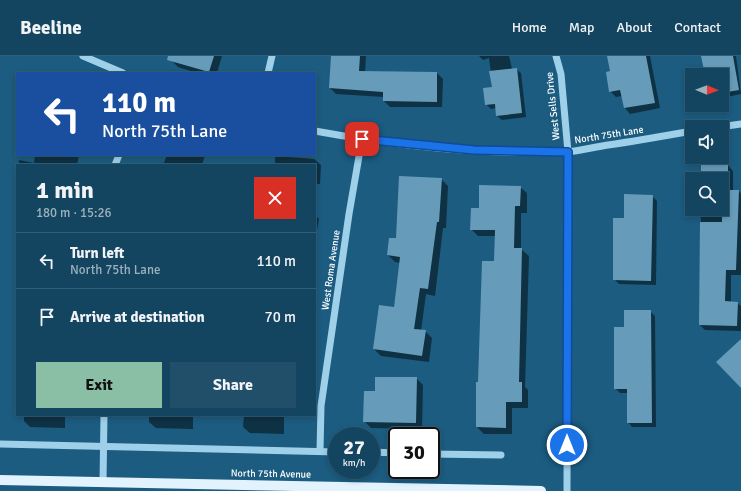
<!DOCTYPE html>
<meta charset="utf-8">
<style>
:root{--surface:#144560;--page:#214f69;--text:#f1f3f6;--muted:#9db1bd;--line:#335d75;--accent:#8abfa5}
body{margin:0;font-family:Signika,sans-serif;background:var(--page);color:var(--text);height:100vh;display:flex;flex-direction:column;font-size:15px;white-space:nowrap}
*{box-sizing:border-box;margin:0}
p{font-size:13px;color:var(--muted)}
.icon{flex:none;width:22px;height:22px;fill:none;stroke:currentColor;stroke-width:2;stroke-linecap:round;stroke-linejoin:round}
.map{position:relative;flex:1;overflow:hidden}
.details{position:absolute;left:16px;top:108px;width:300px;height:252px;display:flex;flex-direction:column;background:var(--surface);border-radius:0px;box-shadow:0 2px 6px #0003,0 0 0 1px var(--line)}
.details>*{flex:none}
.hud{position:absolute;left:16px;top:16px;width:300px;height:84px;border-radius:0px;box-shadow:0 2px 6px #0003,0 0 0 1px var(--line);background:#1a4fa0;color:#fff;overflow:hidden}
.needle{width:26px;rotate:91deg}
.controls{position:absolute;left:685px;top:12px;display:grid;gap:8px}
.controls a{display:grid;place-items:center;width:44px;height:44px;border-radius:0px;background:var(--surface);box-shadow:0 2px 6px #0003,0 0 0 1px var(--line);font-size:20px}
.speed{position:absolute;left:328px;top:371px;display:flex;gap:8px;font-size:20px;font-weight:700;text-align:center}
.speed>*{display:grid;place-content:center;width:52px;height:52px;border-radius:50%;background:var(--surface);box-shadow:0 2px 6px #0003,0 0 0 1px var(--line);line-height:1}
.speed small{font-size:10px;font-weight:400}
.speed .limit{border:2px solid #111;border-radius:6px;background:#fff;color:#111}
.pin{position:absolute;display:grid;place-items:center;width:34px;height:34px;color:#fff;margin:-17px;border-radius:8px;box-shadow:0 2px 6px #0006}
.me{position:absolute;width:44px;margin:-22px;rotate:0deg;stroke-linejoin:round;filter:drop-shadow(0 0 3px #0008)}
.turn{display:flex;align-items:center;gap:14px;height:84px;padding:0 20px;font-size:18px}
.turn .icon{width:52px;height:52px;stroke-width:2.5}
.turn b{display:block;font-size:28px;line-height:34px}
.round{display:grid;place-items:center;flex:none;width:42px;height:42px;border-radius:0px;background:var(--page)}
.head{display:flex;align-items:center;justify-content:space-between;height:68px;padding:0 20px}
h1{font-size:24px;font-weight:700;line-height:30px}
.cta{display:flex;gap:8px;margin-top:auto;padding:8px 20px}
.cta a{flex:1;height:46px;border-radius:0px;background:var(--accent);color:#111;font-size:16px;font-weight:700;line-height:46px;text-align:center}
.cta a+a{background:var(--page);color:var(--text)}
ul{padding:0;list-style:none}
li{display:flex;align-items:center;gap:12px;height:56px;padding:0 20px;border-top:1px solid var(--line)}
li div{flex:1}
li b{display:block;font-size:15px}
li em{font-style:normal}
header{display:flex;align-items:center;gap:24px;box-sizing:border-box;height:56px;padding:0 20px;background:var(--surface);border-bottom:1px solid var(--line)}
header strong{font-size:19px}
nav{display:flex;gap:22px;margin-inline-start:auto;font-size:14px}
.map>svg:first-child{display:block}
.shadow{fill:#0007}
.building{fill:#669cb9}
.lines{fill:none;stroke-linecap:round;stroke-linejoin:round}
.minor{stroke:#9ed0ea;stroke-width:7}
.major{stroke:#e2f3fe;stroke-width:10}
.route-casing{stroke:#114b97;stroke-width:10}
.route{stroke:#1a73e8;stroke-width:7}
.labels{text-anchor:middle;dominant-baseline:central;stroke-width:4;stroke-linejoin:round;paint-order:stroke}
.street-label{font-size:10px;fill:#fff;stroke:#1b5c80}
</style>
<header>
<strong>Beeline</strong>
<nav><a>Home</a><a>Map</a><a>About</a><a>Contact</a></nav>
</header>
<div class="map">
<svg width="741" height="435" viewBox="0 0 741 435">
<rect width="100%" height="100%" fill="#1b5c80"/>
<g class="shadow">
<path d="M173 0H222L217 17H197L178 11 171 4Z"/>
<path d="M332 0H366L365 16 437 17 443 23 442 51H390L384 45V41L336 38 330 32Z"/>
<path d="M479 0H509L512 13H516L521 17 526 61 502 64 497 60 496 52 491 53 486 48 493 32 489 2 483 4Z"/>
<path d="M608 0H650L660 52 630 58 625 52 622 40 616 41 610 35 612 16Z"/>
<path d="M702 0H736L741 38 722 42V19H706Z"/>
<path d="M35 99H79L77 109H19V104L34 107Z"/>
<path d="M167 99H205L202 109H163Z"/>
<path d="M275 100 314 103 321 109 320 128H315V109H275Z"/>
<path d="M728 109 733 115V135H739L741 138V219H731V247H737L741 250V275L705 274 700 269 701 153H722V123H702Z"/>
<path d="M441 123 448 130 446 172H443L435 240 426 238 421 275H425L432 282 429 306 381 300 374 293 394 252 400 207 395 206 388 199 397 184Z"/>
<path d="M520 131 527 137V157H521V193L529 200 525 331 528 334V352H512V378H484L477 371V327H479L495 206 496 180H478L471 173 480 153Z"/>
<path d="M652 140 657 145 656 229 619 228 614 223 625 163Z"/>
<path d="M315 159 319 163 315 185Z"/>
<path d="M650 255 655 260 656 371H632L628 366V337H620L615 332 625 272Z"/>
<path d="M17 263V309L16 308Z"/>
<path d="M416 322 423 329 422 373 371 372 364 365 376 336Z"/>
<path d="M24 359H65V372L30 371 24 365Z"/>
<path d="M149 359H193V373L156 372 149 366Z"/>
<path d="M244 359H284V378L250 377 243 371Z"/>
</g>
<g class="building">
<path d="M168 0H214L209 16 167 4Z"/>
<path d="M331 0H360L359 15 437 16V46L383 45V36L329 32Z"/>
<path d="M607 0H646L655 47 624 52 620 34 609 36 606 16 610 15Z"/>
<path d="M701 0H733L739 34 722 37V19H705Z"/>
<path d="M517 12 522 57 496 60 495 48 485 49 483 32 492 31 489 15Z"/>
<rect x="701" y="108" width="27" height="15"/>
<path d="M399 120 442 122 439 166H437L428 233 420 232 414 273 426 274 422 300 373 293 379 249 394 251 400 201 387 199 389 182H396Z"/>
<path d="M479 129 521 130 520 150H515L514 192H522L519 326H522V346H506V372L476 371V326H478L482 205H494L495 174H470L471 152H479Z"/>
<path d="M722 134H739L736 214H726L725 245 738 246 737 270 699 269 700 166H722Z"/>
<path d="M624 138 653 139 651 225 613 224V162H624Z"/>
<path d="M624 254H651L652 367H627V333H614V271H624Z"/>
<path d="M741 283V332L716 306Z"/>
<path d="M375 321H417L416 367 363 366 364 335H375Z"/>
</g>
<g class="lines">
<g class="minor">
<path d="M83 0 123 17"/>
<path d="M556 0 561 18 568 96 567 435"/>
<path d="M268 17 272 0"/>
<path d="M720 71 741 68"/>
<path d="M315 75C397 90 482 99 566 96 580 95 594 91 608 89 636 85 664 80 692 75"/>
<path d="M115 109 119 99"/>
<path d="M0 388 337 396"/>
<path d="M320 395 321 350 349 158 362 83"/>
<path d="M371 396 397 397"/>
<path d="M431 398 501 399"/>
<path d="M103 426 104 359"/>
</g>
<path class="major" d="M0 424 541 435"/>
</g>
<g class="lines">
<g class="route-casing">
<path id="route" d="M362 83 474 94 568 96 567 389"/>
</g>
<use href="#route" class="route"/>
</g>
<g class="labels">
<g class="street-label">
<text transform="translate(553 50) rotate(-96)">West Sells Drive</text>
<text transform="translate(609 79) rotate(-9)">North 75th Lane</text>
<text transform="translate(331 214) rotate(-82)">West Roma Avenue</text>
<text transform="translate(271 418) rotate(1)">North 75th Avenue</text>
</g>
</g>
</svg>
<div class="controls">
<a><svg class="needle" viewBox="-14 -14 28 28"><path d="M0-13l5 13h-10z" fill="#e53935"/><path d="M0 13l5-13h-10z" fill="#9db1bd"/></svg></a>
<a><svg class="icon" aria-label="sound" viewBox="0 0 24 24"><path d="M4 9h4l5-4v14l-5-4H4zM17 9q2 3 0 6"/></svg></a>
<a><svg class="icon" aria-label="search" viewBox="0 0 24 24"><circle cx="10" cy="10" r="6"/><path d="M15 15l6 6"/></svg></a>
</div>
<div class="speed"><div>27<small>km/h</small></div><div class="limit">30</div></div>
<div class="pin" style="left:362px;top:83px;background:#d93025"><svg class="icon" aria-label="arrive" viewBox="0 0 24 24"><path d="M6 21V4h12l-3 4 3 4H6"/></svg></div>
<svg class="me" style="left:567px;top:389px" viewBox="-20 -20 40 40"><circle r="17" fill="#1a73e8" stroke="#fff" stroke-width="3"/><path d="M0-11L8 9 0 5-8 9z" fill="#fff"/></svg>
<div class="hud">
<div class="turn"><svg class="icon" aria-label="left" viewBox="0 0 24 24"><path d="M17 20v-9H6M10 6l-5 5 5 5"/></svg><div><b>110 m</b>North 75th Lane</div></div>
</div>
<section class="details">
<div class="head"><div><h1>1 min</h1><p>180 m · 15:26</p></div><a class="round" style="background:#d93025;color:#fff"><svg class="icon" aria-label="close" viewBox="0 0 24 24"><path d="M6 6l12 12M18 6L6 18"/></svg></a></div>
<ul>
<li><svg class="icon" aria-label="left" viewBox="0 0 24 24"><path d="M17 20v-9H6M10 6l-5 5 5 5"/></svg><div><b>Turn left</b><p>North 75th Lane</p></div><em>110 m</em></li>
<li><svg class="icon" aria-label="arrive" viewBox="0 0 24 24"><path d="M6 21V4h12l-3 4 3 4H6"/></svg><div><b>Arrive at destination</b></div><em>70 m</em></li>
</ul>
<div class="cta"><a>Exit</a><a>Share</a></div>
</section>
</div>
